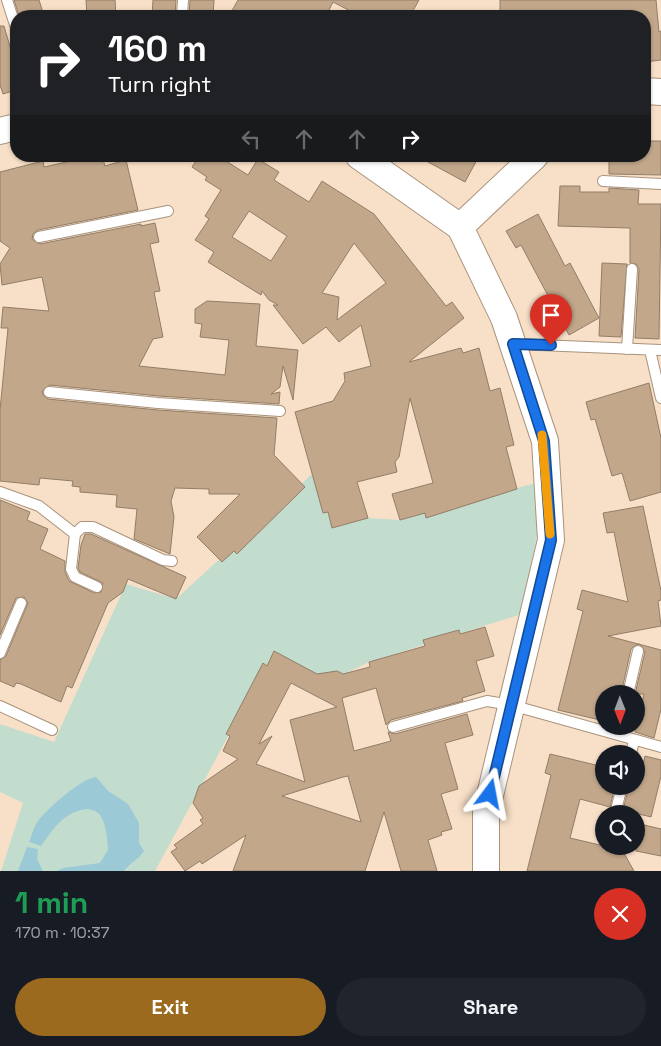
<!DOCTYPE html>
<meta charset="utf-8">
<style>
:root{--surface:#171b24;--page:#20242c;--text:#f1f3f6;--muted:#9ea1a6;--accent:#9c6a1f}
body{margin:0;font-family:"Space Grotesk",sans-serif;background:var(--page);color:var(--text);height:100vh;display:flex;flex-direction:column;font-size:19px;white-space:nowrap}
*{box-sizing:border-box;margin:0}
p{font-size:16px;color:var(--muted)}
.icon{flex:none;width:28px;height:28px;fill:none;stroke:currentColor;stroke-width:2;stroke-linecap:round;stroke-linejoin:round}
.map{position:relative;height:871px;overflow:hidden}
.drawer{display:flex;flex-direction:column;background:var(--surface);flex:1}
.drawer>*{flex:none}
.guide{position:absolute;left:10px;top:10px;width:641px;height:152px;border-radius:20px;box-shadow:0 1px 4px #0004;background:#202124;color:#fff;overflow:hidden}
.needle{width:32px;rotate:179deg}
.buttons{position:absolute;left:595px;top:685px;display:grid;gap:10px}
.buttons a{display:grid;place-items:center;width:50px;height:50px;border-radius:50%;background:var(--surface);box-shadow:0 1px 4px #0004;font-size:25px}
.pin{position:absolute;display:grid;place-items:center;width:42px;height:42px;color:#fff;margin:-51px -21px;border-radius:50% 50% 50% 0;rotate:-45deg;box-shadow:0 0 5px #0007}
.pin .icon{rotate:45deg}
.me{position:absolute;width:55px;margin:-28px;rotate:13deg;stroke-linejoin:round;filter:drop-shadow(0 0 4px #0008)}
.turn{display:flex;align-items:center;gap:18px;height:105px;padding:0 15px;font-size:22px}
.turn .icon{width:65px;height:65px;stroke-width:2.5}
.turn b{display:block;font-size:35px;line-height:42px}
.lanes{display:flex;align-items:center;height:48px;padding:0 15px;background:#0003;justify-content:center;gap:25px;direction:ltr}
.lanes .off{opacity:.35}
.round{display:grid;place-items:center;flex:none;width:52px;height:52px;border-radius:26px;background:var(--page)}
.head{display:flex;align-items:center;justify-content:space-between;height:85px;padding:0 15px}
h1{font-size:30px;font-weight:700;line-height:38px;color:#1e9e55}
.action{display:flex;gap:10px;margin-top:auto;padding:10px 15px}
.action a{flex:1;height:58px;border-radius:30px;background:var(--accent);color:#fff;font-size:20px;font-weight:700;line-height:58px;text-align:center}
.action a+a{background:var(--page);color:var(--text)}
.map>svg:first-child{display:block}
.green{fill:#c2dcce}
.water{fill:#9cc9d6}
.building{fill:#c2a78b;stroke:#927d67;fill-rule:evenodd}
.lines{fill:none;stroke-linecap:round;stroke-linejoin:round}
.service-casing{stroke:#a9937c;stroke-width:12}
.tertiary-casing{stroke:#a9937c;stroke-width:28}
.service{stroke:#fff;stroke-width:10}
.tertiary{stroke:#fff;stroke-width:26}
.route-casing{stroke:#114b97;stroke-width:12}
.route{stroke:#1a73e8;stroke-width:9}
.slow{stroke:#f59e0b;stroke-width:9}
</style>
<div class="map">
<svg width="661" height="871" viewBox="0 0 661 871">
<rect width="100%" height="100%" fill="#f8e0c8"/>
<path class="green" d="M313 473 333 528 368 518 400 520 547 480 522 614 369 662 344 674 309 684 274 652 155 871H1L23 803 0 792V724L54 742 126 584 176 599Z"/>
<g class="water">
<path d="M96 777 108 791 128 804 139 823V843L144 851C139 859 130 863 124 871H57L63 868 100 863 108 850C107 839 107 825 100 815 97 811 91 809 86 809 64 812 53 829 41 846L29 842C32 835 34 826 38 821 48 808 82 778 96 777Z"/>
<path d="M27 847 38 849 37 859 43 871H18Z"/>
</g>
<g class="building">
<path d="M14 0H39L44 16H19Z"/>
<path d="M86 0H115L116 16H87Z"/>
<path d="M153 0H176L175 16H152Z"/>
<path d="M190 0H214L213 16H189Z"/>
<path d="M238 0H419L410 16H360L333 2 326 16H229Z"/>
<path d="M500 0H656L659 32 661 31V60L645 62V16H500Z"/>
<path d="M0 26H4L16 67V90L3 94 0 85Z"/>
<path d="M645 141H661V175L609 174V156H645Z"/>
<path d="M93 156H102L105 166 126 160 138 210 38 230 33 234 32 239 40 244 141 224V226L155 223 159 242 150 244 160 291 154 292 163 337 153 339 139 366 225 375 229 340 200 337 202 324 195 323V309L207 301 260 304 256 346 298 350 293 400 283 366 280 387 271 394 280 392 279 404 159 396 50 385 42 391 43 395 48 399 158 410 277 418 274 455 305 487 237 554 234 551 222 562 197 537 240 494H209V489L175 488 171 501 174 517 170 554 134 539 137 509 116 507 117 495 80 492V487L72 486 73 481 40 478 39 485 0 481V410L8 328H1L3 307 49 311 42 277 2 285 0 264 10 248 0 241V172L43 161 44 167Z"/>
<path d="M199 156H227L226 161 248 175 258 159 279 172 274 180 309 202 322 181 374 214 446 306 452 302 464 318 409 362 461 348 463 353 479 348 490 391 500 388 514 445 506 447 517 489 426 518 425 513 400 520 392 494 433 483 410 398 399 457 395 462 397 472 357 482 368 518 332 528 328 512 323 513 295 412 333 401 345 381 344 373 371 366 361 325 339 342 326 327 303 344 273 305H278L269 300 262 291 261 295 208 262 214 252 195 240 209 219 205 216 221 190 205 180 207 177 192 167ZM249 211 287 236 271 261 232 237ZM354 243 386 283 337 320 339 297 322 293Z"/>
<path d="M417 156H479L465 182Z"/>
<path d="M560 186H580V192H609V188L639 190 638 204H661L659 339 635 338 639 269 636 264 630 263V228L558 226Z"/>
<path d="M538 214 565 266 570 263 599 318 569 335 521 245 516 248 506 231Z"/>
<path d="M602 263 627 264 621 337 599 336Z"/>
<path d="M649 383 661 438V492L630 501 622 473 612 476 595 419 591 420 586 402Z"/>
<path d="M0 500 30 512 27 520 48 529 40 549 65 561V572L69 581 94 593 101 592 103 583 80 572 78 568 81 545 85 534H91L186 577 176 599 128 579 123 592 108 603 72 688 67 686 61 702 21 684 16 683 14 687 0 681V660L6 656 28 603 24 597 16 598 0 635Z"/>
<path d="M643 506 661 591V600L658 601 661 626 608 636 661 650V709L654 738 635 732 644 694H635L645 652 640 644 636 645 631 649 621 694H604V721L558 710 583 611 577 609 582 590 628 602 614 532 607 533 603 513Z"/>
<path d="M485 627 494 656 476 661 485 691 462 698 463 701 391 720 386 725 376 688 342 698 354 751 391 741 388 732 395 734 467 714 473 735 445 743 458 789 441 794 452 829 441 832 442 835 428 840 437 871H401L384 812 365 871H233L246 835 202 864 200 861 185 871 171 852 177 848 174 845 203 824 200 820 203 818 193 803 199 786 238 759 223 751 230 736 226 734 263 663 267 666 274 651 317 674 337 671 343 674 370 667 369 662 425 646 423 640 459 630 460 634ZM291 683 337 707 290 720 305 782 256 764 272 736 259 744ZM348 776 361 822 282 796 343 777Z"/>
<path d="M550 754 604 767V786H615L610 807 580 799 570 838 604 846H620L634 871H527L551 775 545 773Z"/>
<path d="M645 756 661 760V776L651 817 623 810 629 786H638Z"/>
<path d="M636 823 661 829V856L636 851Z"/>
</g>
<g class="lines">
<g class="service-casing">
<g id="service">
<path d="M7 0 16 28"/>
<path d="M182 16 183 0"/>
<path d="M603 181 661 184"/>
<path d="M39 237 168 211"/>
<path d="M515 344 661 350"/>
<path d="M627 349 632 269"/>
<path d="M650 350 661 398"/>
<path d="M49 392 158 403 280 411"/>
<path d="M0 492 39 506 75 534 71 569 75 577 97 587"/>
<path d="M75 534 82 527H93L163 560 172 561"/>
<path d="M0 653 21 603"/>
<path d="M628 694 638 651"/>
<path d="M0 706 52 730"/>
<path d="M393 727 487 701 511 705 661 747"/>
<path d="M631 754 634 740"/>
<path d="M615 814 622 786"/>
</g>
</g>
<g class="tertiary-casing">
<g id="tertiary">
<path d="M645 91 661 92"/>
<path d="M0 131 16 127"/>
<path d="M359 156 460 227 504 318 545 441 551 540 486 812V871"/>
<path d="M460 227 535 156"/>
</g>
</g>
<use href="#service" class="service"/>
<use href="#tertiary" class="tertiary"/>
</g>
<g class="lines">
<g class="route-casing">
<path id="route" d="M490 794 551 540 544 441 513 344 551 345"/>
</g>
<use href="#route" class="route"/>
<path class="slow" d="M542 435 550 534"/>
</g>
</svg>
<div class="buttons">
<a><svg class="needle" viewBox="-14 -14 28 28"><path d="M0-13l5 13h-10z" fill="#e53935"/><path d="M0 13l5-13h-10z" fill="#9ea1a6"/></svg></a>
<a><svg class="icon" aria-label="sound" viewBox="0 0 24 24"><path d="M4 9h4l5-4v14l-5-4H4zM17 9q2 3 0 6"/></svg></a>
<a><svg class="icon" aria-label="search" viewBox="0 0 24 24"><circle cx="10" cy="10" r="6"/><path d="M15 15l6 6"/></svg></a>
</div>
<div class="pin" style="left:551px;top:345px;background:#d93025"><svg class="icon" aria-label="arrive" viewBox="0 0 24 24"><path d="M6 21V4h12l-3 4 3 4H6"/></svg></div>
<svg class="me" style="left:490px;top:794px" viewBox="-20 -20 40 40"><path d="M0-17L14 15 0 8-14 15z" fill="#1a73e8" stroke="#fff" stroke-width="4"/></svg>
<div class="guide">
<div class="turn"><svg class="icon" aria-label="right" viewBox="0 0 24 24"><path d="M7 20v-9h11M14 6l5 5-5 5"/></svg><div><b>160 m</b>Turn right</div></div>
<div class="lanes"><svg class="icon off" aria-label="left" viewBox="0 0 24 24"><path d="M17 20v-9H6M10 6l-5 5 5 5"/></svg><svg class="icon off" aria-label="ahead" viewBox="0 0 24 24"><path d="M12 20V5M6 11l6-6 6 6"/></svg><svg class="icon off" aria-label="ahead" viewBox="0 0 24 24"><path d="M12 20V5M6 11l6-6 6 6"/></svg><svg class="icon" aria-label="right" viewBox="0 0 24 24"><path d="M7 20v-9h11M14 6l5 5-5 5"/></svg></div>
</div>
</div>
<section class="drawer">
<div class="head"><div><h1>1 min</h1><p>170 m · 10:37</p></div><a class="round" style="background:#d93025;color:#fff"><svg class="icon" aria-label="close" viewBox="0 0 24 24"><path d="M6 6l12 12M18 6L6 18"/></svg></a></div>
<div class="action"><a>Exit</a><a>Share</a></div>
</section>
